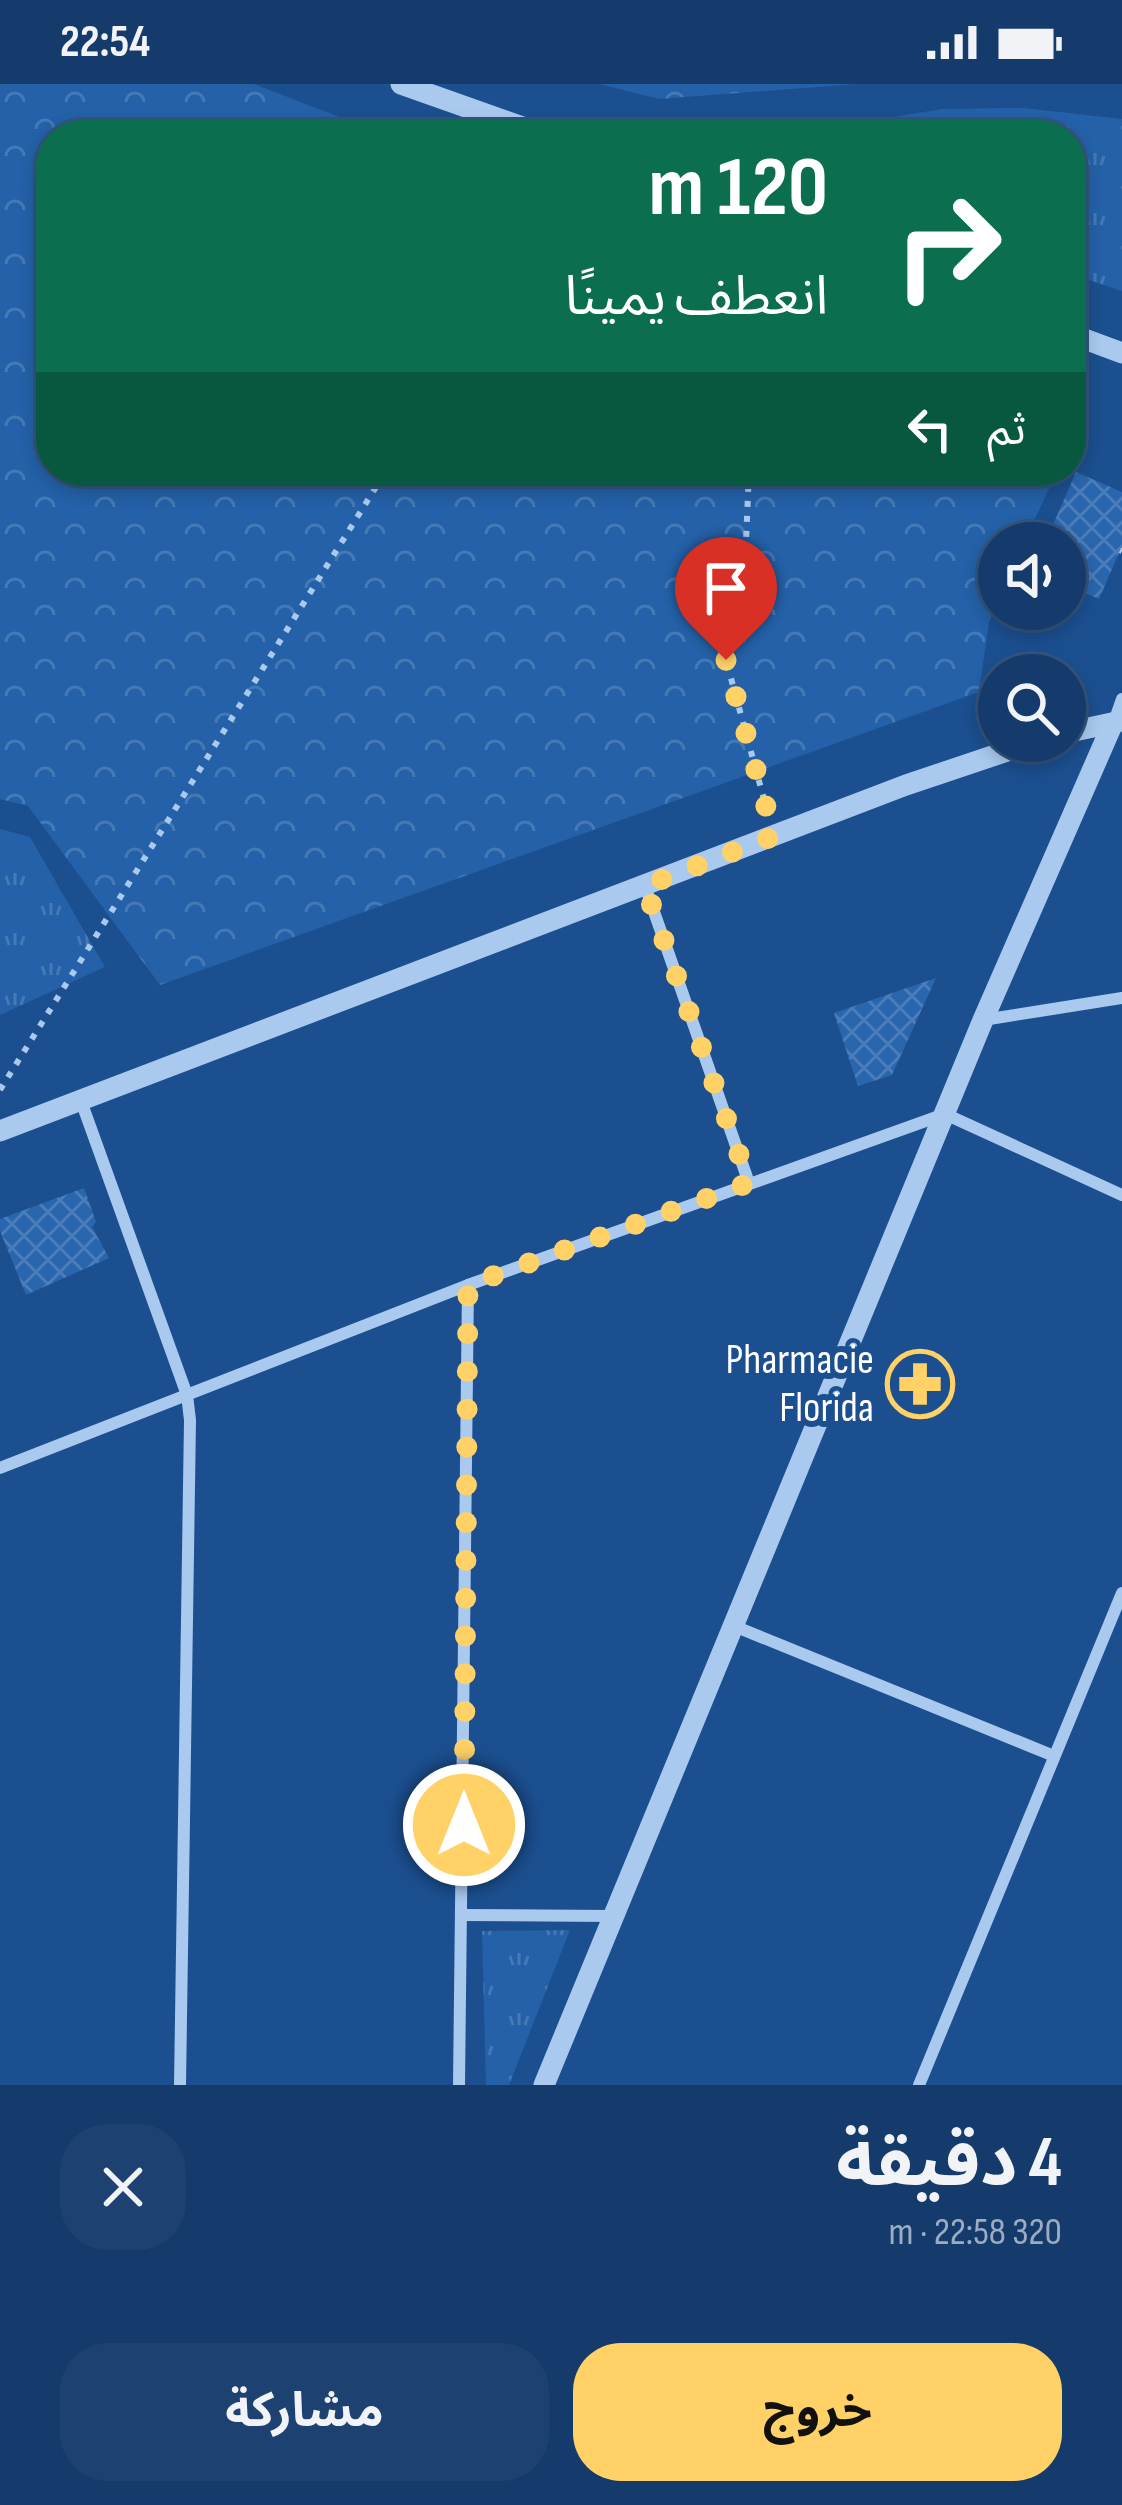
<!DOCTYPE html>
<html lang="ar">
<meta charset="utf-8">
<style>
:root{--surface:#143b6b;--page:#1d4271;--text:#f1f3f6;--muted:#9dadc1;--line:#33557e;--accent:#ffd166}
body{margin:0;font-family:"Sofia Sans Condensed","Noto Sans Arabic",sans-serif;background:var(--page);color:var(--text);direction:rtl;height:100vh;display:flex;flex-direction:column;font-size:45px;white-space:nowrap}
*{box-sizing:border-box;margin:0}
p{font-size:39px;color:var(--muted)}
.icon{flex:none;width:66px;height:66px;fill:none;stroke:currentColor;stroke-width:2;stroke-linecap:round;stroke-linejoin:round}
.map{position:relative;height:2001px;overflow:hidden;direction:ltr}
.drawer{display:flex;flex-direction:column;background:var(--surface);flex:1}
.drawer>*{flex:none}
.guide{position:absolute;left:36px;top:36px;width:1050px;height:366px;border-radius:48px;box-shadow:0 6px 18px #0003,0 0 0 3px var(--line);direction:rtl;background:#0b6e4f;color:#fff;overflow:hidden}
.tools{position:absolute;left:978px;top:438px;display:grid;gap:24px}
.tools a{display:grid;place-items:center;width:108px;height:108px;border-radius:50%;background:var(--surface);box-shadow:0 6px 18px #0003,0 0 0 3px var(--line);font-size:60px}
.pin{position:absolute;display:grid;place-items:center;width:102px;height:102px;color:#fff;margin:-123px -51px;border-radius:50% 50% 50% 0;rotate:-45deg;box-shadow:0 0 12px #0007}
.pin .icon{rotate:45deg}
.me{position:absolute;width:132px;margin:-66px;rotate:0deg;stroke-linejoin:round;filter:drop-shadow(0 0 9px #0008)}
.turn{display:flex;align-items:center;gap:42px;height:252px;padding:0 60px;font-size:54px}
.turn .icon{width:156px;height:156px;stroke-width:2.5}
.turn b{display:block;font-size:84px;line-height:102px}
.then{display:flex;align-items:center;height:114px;padding:0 60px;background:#0003;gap:24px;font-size:45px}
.round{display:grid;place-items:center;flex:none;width:126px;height:126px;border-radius:48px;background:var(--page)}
.headline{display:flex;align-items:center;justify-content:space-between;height:204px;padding:0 60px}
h1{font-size:72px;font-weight:700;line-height:90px}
.primary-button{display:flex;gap:24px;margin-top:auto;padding:24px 60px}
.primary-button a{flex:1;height:138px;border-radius:48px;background:var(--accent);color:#111;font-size:48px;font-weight:700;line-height:138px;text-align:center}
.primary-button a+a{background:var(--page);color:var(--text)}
.status{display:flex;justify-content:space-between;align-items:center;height:84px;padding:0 60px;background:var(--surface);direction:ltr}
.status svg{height:33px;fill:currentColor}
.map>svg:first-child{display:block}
.grass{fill:url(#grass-tufts)}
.forest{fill:url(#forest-crowns)}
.building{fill:url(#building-cross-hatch)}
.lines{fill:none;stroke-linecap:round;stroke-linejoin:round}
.path{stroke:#a9c9ee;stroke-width:6;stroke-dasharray:6 9;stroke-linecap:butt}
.minor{stroke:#a9c9ee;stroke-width:12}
.tertiary{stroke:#a9c9ee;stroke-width:21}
.route{stroke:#ffd166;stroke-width:21;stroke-dasharray:0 37.8}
.labels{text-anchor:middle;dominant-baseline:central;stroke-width:12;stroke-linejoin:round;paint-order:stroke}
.poi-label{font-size:42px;fill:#fff;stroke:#1b4f8f;text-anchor:end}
</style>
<div class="status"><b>22:54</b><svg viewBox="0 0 49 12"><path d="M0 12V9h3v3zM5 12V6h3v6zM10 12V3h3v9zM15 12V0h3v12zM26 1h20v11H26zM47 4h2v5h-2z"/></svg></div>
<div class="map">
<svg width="1122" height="2001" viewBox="0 0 1122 2001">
<defs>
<pattern id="grass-tufts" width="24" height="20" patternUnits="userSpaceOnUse" patternTransform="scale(3)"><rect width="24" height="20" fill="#2461a8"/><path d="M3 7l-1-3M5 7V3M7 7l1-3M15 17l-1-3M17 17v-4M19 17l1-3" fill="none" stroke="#4579b5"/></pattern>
<pattern id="forest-crowns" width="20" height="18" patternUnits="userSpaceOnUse" patternTransform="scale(3)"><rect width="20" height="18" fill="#2461a8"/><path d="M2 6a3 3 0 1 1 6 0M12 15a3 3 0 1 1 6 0" fill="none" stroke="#4579b5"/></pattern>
<pattern id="building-cross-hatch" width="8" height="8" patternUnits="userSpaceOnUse" patternTransform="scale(3)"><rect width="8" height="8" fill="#2a66ad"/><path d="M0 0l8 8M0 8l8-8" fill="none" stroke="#4a7db9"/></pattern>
</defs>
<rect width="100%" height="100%" fill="#1b4f8f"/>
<g class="grass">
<path d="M1023 24 1122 35V207L1071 190V51H782L942 25Z"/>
<path d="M0 745 30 753 105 883 0 931Z"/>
<path d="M570 1846 509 2001H486L482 1847Z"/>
</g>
<g class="forest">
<path d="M0 0H254L386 51H51V387H1057L1024 459H999V515L989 538 979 608 160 901 28 722 0 715Z"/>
<path d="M599 0H856L659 15Z"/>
</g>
<g class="building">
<path d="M1076 388 1122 408V462L1099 515 1065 500V459H1045Z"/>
<path d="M936 894 892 991 858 1002 834 929Z"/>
<path d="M84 1104 96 1138 92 1143 109 1174 26 1211 0 1147V1135Z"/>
</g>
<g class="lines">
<g class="path">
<path d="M749 387 746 458 726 576 768 730"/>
<path d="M1120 466 1122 467"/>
<path d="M0 1006 386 387"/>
</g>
<g class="minor">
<path d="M1114 638 1122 615"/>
<path d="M645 802 749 1099"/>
<path d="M983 936 1122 914"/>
<path d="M81 1017 187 1311 190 1336 180 2001"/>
<path d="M0 1384 468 1201 945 1030 1122 1111"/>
<path d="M734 1542 1054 1672"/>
<path d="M463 1831 613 1832"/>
<path d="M459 2001 468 1201"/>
<path d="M919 2001 1122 1509"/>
</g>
<g class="tertiary">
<path d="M401 0 545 51"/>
<path d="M1071 250 1122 269"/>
<path d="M1065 649 1121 637"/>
<path d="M0 1047 906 701 1037 657"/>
<path d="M544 2001 983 936 1113 639"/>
</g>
</g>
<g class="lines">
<path class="route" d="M464 1741 468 1201 749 1099 645 802 774 752 726 576"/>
</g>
<defs>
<g id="pharmacy-ring" transform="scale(3.45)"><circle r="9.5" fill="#1b4f8f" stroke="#ffd166" stroke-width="1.5"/><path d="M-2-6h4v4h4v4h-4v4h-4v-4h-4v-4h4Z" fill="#ffd166"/></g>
</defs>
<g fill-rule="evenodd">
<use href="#pharmacy-ring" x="920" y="1300"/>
</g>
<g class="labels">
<g class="poi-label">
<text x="874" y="1276">Pharmacie<tspan x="874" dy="48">Florida</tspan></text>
</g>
</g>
</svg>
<div class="tools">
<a><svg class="icon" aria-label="sound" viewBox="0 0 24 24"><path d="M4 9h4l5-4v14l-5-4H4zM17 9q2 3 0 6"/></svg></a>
<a><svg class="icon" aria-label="search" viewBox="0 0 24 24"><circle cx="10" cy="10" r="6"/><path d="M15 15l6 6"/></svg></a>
</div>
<div class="pin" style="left:726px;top:576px;background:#d93025"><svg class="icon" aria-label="arrive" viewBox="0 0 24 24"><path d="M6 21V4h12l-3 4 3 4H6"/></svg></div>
<svg class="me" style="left:464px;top:1741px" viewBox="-20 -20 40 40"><circle r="17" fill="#ffd166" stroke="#fff" stroke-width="3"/><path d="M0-11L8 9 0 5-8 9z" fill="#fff"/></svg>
<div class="guide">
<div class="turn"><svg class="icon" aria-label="right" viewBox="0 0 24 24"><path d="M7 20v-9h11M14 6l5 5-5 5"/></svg><div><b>120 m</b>انعطف يمينًا</div></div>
<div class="then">ثم<svg class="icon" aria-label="left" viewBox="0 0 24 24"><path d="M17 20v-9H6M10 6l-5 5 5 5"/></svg></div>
</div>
</div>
<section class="drawer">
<div class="headline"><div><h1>4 دقيقة</h1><p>320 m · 22:58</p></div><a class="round"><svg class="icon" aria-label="close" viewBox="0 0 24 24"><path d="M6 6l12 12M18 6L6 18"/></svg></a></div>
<div class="primary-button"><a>خروج</a><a>مشاركة</a></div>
</section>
